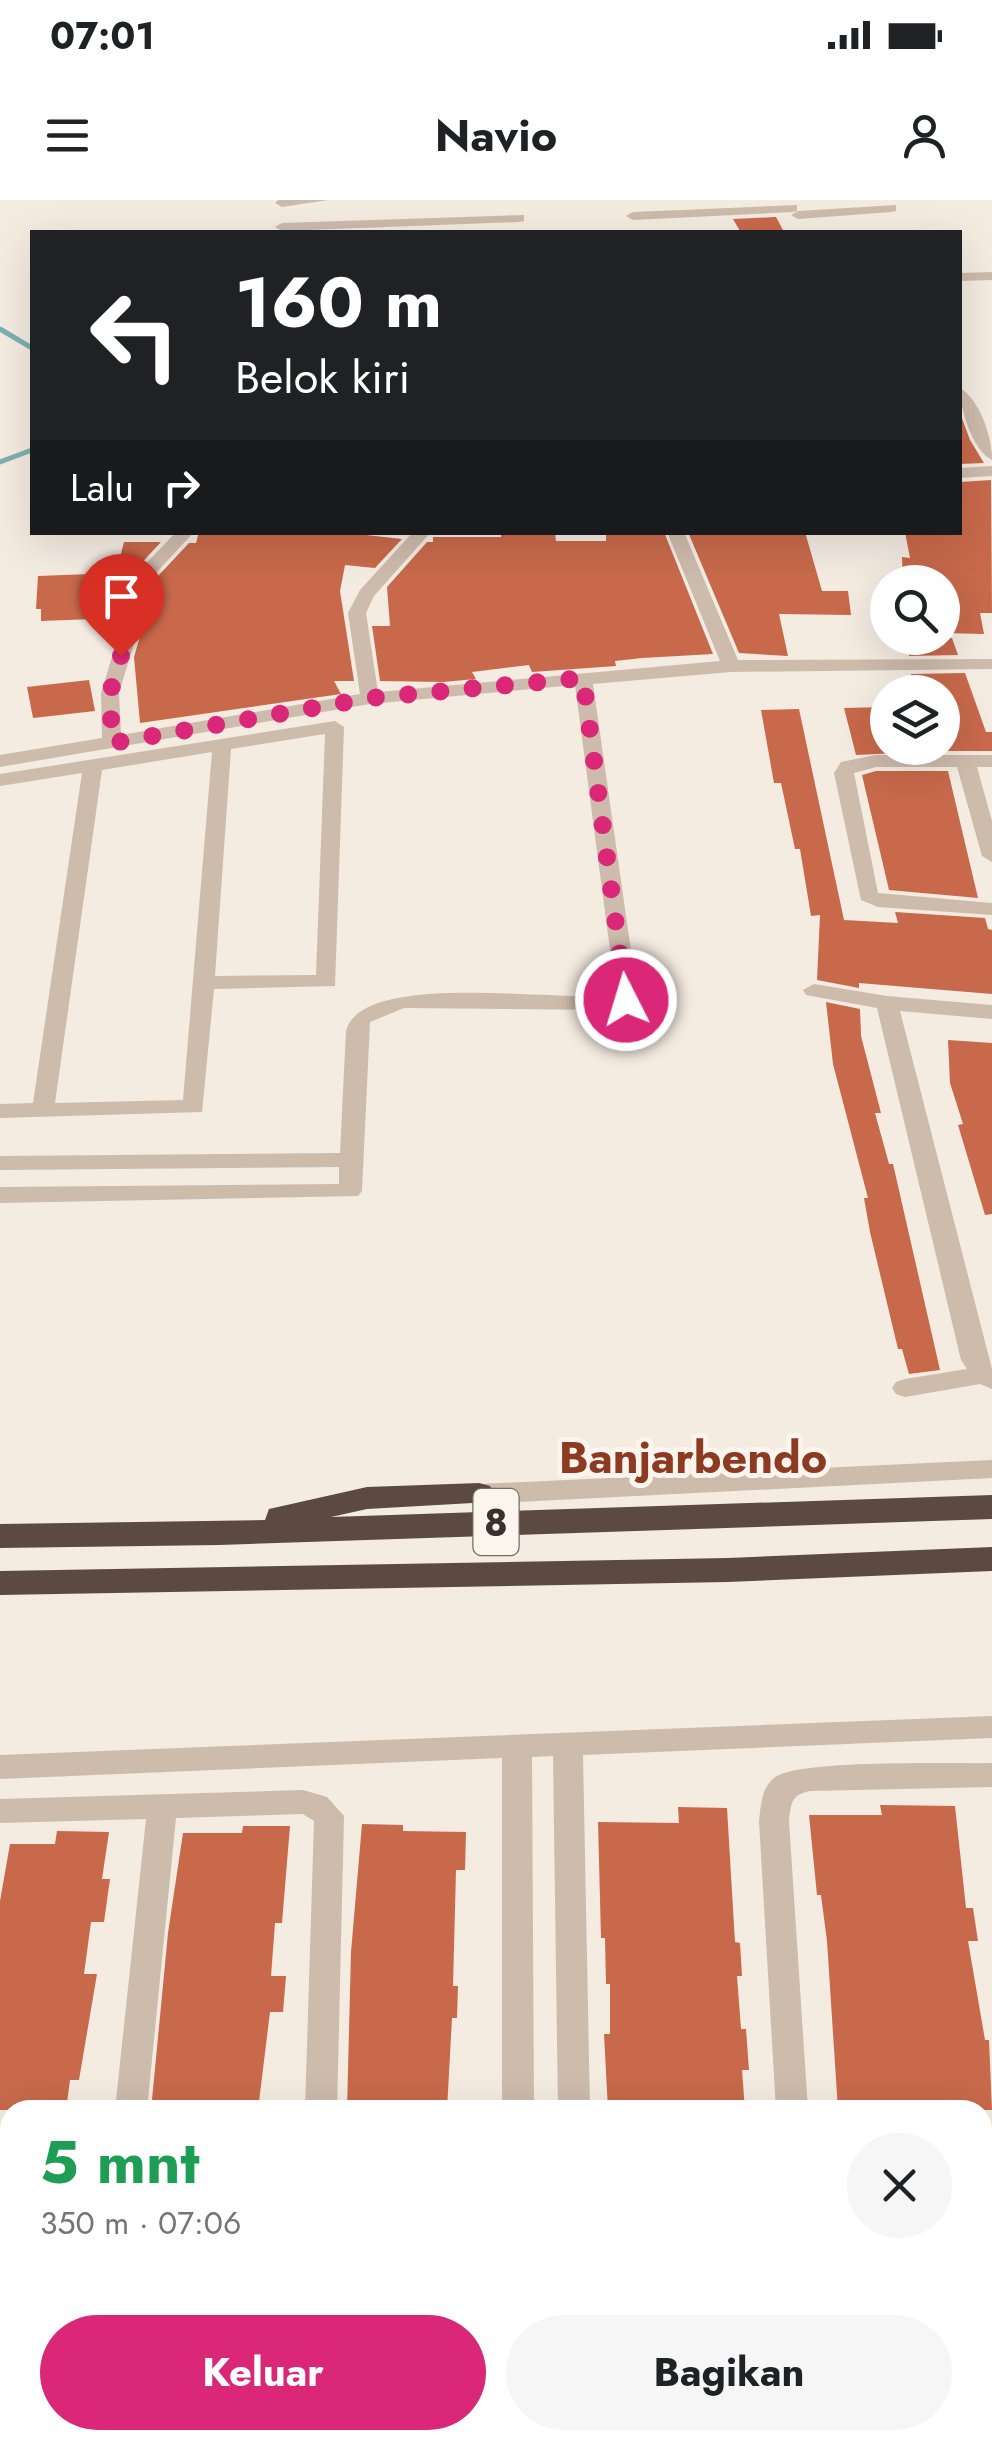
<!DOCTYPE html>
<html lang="id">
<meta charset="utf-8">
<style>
:root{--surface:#fff;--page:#f6f6f6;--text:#202124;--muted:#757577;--accent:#db2777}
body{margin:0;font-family:Jost,sans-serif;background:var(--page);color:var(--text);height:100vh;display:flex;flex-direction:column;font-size:38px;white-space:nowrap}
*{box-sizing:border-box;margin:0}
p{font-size:32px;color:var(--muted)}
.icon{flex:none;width:55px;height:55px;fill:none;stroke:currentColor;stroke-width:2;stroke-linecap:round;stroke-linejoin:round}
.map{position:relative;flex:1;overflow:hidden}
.drawer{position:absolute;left:0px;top:1900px;width:992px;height:350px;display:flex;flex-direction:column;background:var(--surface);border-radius:30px 30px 0 0;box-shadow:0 10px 40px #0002}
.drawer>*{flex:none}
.guide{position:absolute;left:30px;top:30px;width:932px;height:305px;border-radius:0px;box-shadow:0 10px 40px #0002;background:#202124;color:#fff;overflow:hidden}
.controls{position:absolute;left:870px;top:365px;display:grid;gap:20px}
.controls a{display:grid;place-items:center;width:90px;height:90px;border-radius:50%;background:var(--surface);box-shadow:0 10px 40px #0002;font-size:50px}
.pin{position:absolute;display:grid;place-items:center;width:85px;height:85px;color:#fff;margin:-102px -42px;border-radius:50% 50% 50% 0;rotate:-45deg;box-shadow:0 0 10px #0007}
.pin .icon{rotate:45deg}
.me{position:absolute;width:110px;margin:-55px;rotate:355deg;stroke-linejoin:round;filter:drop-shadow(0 0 8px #0008)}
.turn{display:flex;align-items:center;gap:35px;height:210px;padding:0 40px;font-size:45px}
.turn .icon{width:130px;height:130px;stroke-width:2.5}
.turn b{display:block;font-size:70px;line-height:85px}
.then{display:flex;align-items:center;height:95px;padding:0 40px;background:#0003;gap:20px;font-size:38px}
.round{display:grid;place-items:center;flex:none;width:105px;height:105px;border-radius:52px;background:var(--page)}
.headline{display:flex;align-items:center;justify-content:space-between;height:170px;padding:0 40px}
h1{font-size:60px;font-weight:700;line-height:75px;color:#1e9e55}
.primary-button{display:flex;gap:20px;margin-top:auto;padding:20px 40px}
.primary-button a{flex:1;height:115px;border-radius:60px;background:var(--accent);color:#fff;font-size:40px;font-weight:700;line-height:115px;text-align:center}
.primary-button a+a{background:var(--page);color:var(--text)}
.status{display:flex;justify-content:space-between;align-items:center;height:70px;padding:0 50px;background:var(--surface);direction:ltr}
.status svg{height:28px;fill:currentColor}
header{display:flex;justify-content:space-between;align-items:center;height:130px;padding:0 40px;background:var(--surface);font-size:45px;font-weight:700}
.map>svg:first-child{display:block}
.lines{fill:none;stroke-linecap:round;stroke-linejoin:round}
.stream{stroke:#7fb0b2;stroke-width:5}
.building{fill:#c8694b}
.minor{fill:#cdbbac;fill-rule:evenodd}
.motorway{fill:#5c4a42;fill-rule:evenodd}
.route{stroke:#db2777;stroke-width:18;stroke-dasharray:0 32.4}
.labels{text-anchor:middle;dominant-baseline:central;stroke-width:10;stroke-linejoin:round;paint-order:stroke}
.shield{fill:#fbf5ee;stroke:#756b66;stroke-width:2.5}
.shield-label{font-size:38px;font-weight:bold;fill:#3b302b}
.quarter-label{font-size:45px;font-weight:bold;fill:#8c3b22;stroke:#fbf5ee}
</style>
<div class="status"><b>07:01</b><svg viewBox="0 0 49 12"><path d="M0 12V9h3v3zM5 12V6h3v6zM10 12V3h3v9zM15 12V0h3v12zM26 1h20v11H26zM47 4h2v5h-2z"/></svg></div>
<header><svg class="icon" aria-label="menu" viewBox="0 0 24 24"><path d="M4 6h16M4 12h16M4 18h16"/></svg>Navio<svg class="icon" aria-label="person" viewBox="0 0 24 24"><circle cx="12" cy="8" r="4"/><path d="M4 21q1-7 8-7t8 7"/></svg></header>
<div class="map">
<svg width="992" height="2250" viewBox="0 0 992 2250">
<rect width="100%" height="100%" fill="#f4ebe1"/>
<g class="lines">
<g class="stream">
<path d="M0 129 32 148"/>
<path d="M0 262 32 250"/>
</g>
</g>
<g class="building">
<path d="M776 17 784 32 740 31 733 19Z"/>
<path d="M960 213 970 240 984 263 960 264Z"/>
<path d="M991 280 992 413H980L984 434 942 433V382H903L902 357 910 358 905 332H960V282Z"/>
<path d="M199 332 348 333 402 339 375 368 345 365 340 391 354 481H334L341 494 140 523 134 457 158 376 189 343H196Z"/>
<path d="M501 332H555L556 341H606V332H664L713 454 642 458 615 461 616 466 532 472 529 465 472 472 476 479 443 482 380 481 372 426H390L387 387 427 342H433V337H501Z"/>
<path d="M688 332H805L822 391H848L851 415 779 414 788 456 739 453Z"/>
<path d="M124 342H161L134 371 120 418 41 421V409H36L38 376 116 373Z"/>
<path d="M908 438H952L958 455 909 456Z"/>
<path d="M965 473 986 532H992V551H942V492H912L911 474Z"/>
<path d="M89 480 95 511 33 518 27 487Z"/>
<path d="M888 507V548H941L942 551 856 555 844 508Z"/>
<path d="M799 509 844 720 898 723 895 712 985 718 988 729 992 730V794L859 783V788L817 780 820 715 811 716 800 649H795L781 583H774L761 510Z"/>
<path d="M876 571H948L978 698 889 690 862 575Z"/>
<path d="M826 802 860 809 861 836 881 913H875L889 964H893L940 1170 909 1174 902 1149H898L870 1032 864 998H868L833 864Z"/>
<path d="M948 840 992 843V1014L985 1015 958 925 963 924 950 883Z"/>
<path d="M880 1605 955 1606 966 1708H973L978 1741H968L985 1840H989L992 1910H838L827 1741 821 1695H817L809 1615H882Z"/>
<path d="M678 1607 727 1608 735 1742 740 1743 742 1776H737L741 1829H746L749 1870H742L745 1910H608L604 1834H610V1784H606L605 1738H601L598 1622 679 1623Z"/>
<path d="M362 1624 403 1625V1631L466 1632 465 1670H456L453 1786H458L457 1818H452L447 1910H347L351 1752Z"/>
<path d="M243 1626H290L282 1723H275L271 1776H286L283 1812H270L258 1910H151L168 1733 183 1633H242Z"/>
<path d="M57 1631 109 1632 102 1679H110L104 1722H91L84 1774H97L79 1880H70L66 1910H0V1701L10 1644H55Z"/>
</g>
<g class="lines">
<g class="minor">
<path d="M278 0H328L282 7 275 3Z"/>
<path d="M797 5V11L792 12 633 20 626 16 633 12Z"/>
<path d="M896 5V11L891 12 798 19 791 15 798 11Z"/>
<path d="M524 15V21L519 22 282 31 275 27 282 23Z"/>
<path d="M992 72V80L960 81V73Z"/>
<path d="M960 188C980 200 992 237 992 260 972 250 960 209 960 188Z"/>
<path d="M992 266V276L960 278V268Z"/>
<path d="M176 332H194L155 374 119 493 121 535 360 494 348 413 360 390 413 332H431L374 396 366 413 378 492 720 461 667 332H684L738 460 992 459V469L731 472 593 484 638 800 635 805 607 810 404 808 370 822 362 991 358 996 0 1003V987L339 984V967L0 970V956L340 953 346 831C362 769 561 803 616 795L575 485 370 504 0 567V555L102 538 101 493 138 372Z"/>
<path d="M335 521 344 527 335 786 214 789 202 912 0 918V904L33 903 82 573 0 586V574ZM325 534 316 775 215 776 231 549ZM212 552 183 900 55 903 102 570Z"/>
<path d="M876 555H992V567H977L992 621V662L982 656 957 567H876L854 573 878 693 992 703V715L878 707 861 700 834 573 841 562Z"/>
<path d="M814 784 887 796 992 805V819L900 811 992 1169V1189L980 1184 905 1197 896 1194 892 1188 896 1182 905 1179 967 1169 961 1160 877 808 806 795 803 790Z"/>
<path d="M992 1260V1278L479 1304 470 1301 466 1294 470 1287 479 1284Z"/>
<path d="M992 1516V1538L583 1555 590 1910H558L553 1556 532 1557 534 1910H502V1558L0 1579V1555Z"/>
<path d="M992 1563V1587L810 1591C791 1595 791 1603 789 1621L808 1910H776L759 1621C761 1605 761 1589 774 1578 797 1559 954 1564 992 1563Z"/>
<path d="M303 1590 327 1597 344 1616 337 1910H305L314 1621 303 1614 176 1618 147 1910H115L146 1619 0 1623V1599Z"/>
<rect x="0" y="2026" width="10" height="32"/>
<rect x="982" y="2051" width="10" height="32"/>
<path d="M77 2240H113L112 2250H76Z"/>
<rect x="288" y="2240" width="36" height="10"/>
<rect x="503" y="2240" width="36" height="10"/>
<rect x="565" y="2240" width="36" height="10"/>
<path d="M799 2240H835L836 2250H800Z"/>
</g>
<g class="motorway">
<path d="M479 1283 490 1286 495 1294 490 1302 367 1309 331 1317 992 1295V1319L219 1345 0 1348V1324L265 1320 269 1309 367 1287Z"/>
<path d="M992 1347V1371L728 1382 0 1395V1371L728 1358Z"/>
</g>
</g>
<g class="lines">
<path class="route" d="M121 456 110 493 112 543 370 498 583 478 626 800"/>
</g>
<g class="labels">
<rect class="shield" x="473.5" y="1289" width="45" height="66" rx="8"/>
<g class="shield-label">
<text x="496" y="1322">8</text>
</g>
<g class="quarter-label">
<text x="693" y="1257">Banjarbendo</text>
</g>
</g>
</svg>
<div class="controls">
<a><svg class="icon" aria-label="search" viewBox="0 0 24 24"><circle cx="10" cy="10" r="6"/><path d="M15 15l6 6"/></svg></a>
<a><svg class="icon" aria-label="layers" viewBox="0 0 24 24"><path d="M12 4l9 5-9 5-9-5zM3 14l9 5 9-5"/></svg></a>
</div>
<div class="pin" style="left:121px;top:456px;background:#d93025"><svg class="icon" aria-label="arrive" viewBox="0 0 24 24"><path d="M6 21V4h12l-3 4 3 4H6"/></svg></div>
<svg class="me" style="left:626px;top:800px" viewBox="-20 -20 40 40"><circle r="17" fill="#db2777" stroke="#fff" stroke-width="3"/><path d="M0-11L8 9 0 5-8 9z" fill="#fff"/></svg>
<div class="guide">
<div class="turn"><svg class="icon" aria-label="left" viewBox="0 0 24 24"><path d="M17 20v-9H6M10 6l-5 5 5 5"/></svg><div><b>160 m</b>Belok kiri</div></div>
<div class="then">Lalu<svg class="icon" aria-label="right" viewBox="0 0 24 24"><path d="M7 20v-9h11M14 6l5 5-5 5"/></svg></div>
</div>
<section class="drawer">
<div class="headline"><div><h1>5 mnt</h1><p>350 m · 07:06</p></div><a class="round"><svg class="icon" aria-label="close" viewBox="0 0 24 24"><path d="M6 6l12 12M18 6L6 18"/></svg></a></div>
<div class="primary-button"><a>Keluar</a><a>Bagikan</a></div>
</section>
</div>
